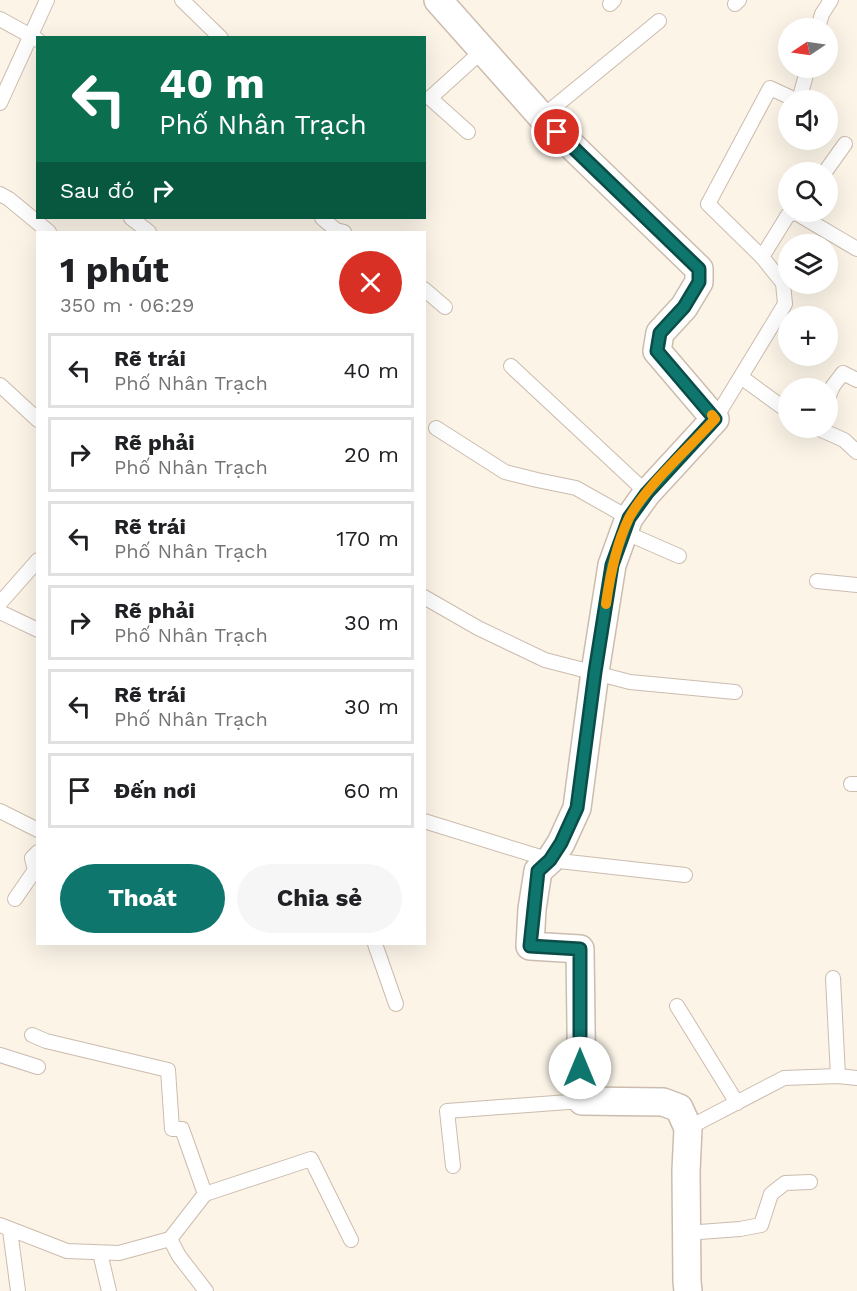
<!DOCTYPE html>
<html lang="vi">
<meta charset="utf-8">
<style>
:root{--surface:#fff;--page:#f6f6f6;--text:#202124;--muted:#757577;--line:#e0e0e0;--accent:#0f766e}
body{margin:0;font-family:"Work Sans",sans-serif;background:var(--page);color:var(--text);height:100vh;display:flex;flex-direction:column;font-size:22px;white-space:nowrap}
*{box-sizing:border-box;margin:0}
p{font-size:20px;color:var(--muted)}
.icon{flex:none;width:33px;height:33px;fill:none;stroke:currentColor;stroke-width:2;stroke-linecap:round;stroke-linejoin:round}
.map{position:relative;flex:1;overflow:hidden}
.panel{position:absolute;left:36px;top:231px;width:390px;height:714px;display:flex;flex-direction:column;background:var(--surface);border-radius:0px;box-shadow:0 6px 24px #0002}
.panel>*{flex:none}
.top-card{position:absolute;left:36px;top:36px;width:390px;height:183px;border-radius:0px;box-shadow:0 6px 24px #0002;background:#0b6e4f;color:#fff;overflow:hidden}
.needle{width:39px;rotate:257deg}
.buttons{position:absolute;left:778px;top:18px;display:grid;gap:12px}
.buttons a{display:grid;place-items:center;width:60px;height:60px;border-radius:50%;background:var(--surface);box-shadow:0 6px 24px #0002;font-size:30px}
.pin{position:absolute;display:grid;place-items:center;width:51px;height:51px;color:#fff;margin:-26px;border:3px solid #fff;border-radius:50%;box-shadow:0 2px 6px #0007}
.me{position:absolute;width:66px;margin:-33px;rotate:0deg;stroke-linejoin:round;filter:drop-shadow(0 0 4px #0008)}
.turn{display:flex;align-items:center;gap:21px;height:126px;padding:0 24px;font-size:27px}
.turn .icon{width:78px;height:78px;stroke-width:2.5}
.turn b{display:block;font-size:42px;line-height:51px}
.then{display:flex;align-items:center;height:57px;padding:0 24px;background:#0003;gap:12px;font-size:22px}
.round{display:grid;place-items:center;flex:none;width:63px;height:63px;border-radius:32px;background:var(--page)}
.head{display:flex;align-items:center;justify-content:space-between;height:102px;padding:0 24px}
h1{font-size:36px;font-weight:700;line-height:45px}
.action{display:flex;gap:12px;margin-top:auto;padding:12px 24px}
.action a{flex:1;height:69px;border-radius:36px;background:var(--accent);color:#fff;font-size:24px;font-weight:700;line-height:69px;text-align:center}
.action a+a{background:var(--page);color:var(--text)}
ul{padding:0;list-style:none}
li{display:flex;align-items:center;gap:18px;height:75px;margin:0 12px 9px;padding:0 12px;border:3px solid var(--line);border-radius:0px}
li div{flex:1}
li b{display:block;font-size:22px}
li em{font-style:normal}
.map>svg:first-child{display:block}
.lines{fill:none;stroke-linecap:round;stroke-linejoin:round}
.service-casing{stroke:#ccbcae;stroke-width:16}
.minor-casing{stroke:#ccbcae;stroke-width:30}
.service{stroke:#fff;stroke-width:14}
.minor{stroke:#fff;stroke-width:27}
.route-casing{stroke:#0a4d48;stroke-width:15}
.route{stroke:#0f766e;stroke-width:10}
.slow{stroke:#f59e0b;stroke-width:10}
</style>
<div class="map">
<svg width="857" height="1291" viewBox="0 0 857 1291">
<rect width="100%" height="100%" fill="#fbf4e7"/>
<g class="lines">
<g class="service-casing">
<g id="service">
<path d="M182 0 221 38"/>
<path d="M610 4 614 0"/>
<path d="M735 4 739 0"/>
<path d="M0 19 38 40"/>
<path d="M818 28 822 14 831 0"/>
<path d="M799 100 808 68"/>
<path d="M0 103 47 0"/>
<path d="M542 117 659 21"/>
<path d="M468 132 430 98 482 51"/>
<path d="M825 172 845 144"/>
<path d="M0 194 9 199 49 232"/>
<path d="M131 218 149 232"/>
<path d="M322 218 336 230 344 232"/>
<path d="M762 257 788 215 796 213 857 249"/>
<path d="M424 289 445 307"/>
<path d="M511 366 647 493"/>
<path d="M741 377 789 412"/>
<path d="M0 385 38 420"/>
<path d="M828 398 833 386 843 373 857 380"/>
<path d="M715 419 785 304 783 283 762 257 708 204 770 88 796 100"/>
<path d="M436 428 505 472 537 480 576 488 629 518"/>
<path d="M817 428 844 440 857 452"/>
<path d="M624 532 679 556"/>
<path d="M817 581 857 585"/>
<path d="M424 597 478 628 545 660 630 682 735 692"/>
<path d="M0 603 38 560"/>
<path d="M0 612 38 630"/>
<path d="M851 784H857"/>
<path d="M0 811 38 830"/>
<path d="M424 821 550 860 685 875"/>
<path d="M15 899 35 870 32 858 38 852"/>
<path d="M375 944 396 1004"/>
<path d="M833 978 838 1076"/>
<path d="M677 1006 737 1103"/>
<path d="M32 1035 46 1041 168 1070 172 1129H182L205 1194 170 1239 179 1256 206 1291"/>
<path d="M0 1055 38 1067"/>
<path d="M688 1128 784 1078 838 1076 857 1078"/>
<path d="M453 1166 447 1111 582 1101"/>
<path d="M205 1194 311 1159 351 1240"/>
<path d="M0 1225 67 1251 119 1253 170 1239"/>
<path d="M10 1230 18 1291"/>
<path d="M686 1233 740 1229 761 1225 771 1194 785 1183 810 1182"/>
<path d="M100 1253 109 1291"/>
</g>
</g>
<g class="minor-casing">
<path id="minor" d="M438 0 542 117 699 269V282L684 307 660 333 657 351 715 419 647 493 629 518 612 565 595 672 577 808 561 843 550 860 538 871 532 909 530 946 580 949 582 1101 663 1102 679 1108 688 1128 686 1171 687 1281 688 1291"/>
</g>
<use href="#service" class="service"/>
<use href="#minor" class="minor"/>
</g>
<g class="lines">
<g class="route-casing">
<path id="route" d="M557 132 699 269V282L684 307 660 333 657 351 715 419 647 493 629 518 612 565 595 672 577 808 561 843 550 860 538 871 530 946 580 949V1068"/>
</g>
<use href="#route" class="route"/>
<path class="slow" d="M606 604C610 575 616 545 629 518 646 486 690 447 715 419L712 415"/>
</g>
</svg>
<div class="buttons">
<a><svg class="needle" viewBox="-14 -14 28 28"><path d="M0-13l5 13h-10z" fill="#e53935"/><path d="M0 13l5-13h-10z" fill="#757577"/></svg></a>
<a><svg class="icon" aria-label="sound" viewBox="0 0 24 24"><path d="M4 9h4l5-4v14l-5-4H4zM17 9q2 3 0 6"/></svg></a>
<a><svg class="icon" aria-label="search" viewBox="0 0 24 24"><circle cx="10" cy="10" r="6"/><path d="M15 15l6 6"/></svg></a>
<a><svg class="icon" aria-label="layers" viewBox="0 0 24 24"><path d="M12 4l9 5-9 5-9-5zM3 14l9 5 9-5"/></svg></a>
<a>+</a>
<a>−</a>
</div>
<div class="pin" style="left:557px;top:132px;background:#d93025"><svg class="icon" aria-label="arrive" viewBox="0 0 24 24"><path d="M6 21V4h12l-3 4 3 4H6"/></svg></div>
<svg class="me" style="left:580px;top:1068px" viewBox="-20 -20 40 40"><circle r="19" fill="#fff"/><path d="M0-13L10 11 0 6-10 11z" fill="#0f766e"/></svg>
<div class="top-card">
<div class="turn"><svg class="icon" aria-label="left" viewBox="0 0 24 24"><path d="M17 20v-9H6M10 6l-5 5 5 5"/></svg><div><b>40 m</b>Phố Nhân Trạch</div></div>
<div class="then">Sau đó<svg class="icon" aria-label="right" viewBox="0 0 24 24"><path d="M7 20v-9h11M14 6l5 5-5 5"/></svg></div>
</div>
<section class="panel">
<div class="head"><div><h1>1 phút</h1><p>350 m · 06:29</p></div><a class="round" style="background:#d93025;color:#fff"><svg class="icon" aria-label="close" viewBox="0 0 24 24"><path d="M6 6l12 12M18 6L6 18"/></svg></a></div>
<ul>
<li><svg class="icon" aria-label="left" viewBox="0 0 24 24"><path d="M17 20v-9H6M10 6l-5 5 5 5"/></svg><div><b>Rẽ trái</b><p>Phố Nhân Trạch</p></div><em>40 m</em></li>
<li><svg class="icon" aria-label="right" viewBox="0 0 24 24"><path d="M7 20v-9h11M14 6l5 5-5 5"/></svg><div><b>Rẽ phải</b><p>Phố Nhân Trạch</p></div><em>20 m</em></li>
<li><svg class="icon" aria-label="left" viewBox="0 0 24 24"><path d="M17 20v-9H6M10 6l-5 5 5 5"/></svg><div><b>Rẽ trái</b><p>Phố Nhân Trạch</p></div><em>170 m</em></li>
<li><svg class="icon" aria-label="right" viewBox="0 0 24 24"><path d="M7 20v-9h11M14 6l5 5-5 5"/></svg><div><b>Rẽ phải</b><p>Phố Nhân Trạch</p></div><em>30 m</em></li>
<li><svg class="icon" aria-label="left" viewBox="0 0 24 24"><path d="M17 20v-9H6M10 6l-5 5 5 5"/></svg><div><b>Rẽ trái</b><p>Phố Nhân Trạch</p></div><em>30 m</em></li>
<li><svg class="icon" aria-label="arrive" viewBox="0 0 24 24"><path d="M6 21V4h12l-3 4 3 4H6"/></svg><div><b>Đến nơi</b></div><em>60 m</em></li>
</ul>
<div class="action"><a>Thoát</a><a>Chia sẻ</a></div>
</section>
</div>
